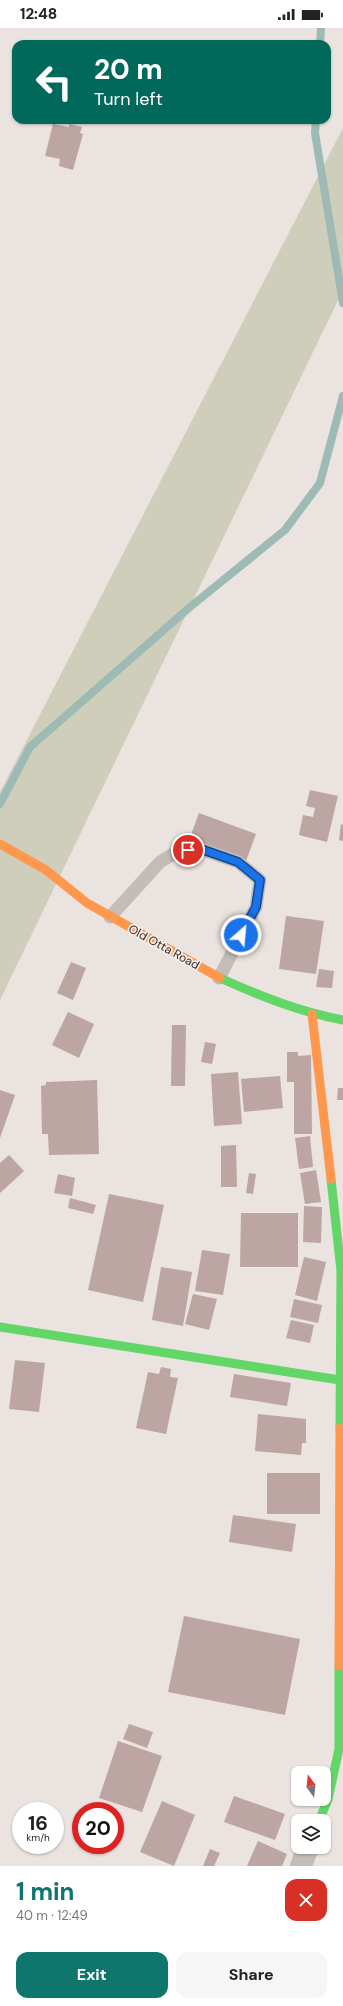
<!DOCTYPE html>
<meta charset="utf-8">
<style>
:root{--surface:#fff;--page:#f6f6f6;--text:#222;--muted:#767676;--accent:#0f766e}
body{margin:0;font-family:"DM Sans",sans-serif;background:var(--page);color:var(--text);height:100vh;display:flex;flex-direction:column;font-size:15px;white-space:nowrap}
*{box-sizing:border-box;margin:0}
p{font-size:13px;color:var(--muted)}
.icon{flex:none;width:22px;height:22px;fill:none;stroke:currentColor;stroke-width:2;stroke-linecap:round;stroke-linejoin:round}
.map{position:relative;height:1838px;overflow:hidden}
.sheet{display:flex;flex-direction:column;background:var(--surface);flex:1}
.sheet>*{flex:none}
.guide{position:absolute;left:12px;top:12px;width:319px;height:84px;border-radius:12px;box-shadow:0 1px 3px #0004;background:#00695c;color:#fff;overflow:hidden}
.needle{width:26px;rotate:345deg}
.controls{position:absolute;left:291px;top:1738px;display:grid;gap:8px}
.controls a{display:grid;place-items:center;width:40px;height:40px;border-radius:8px;background:var(--surface);box-shadow:0 1px 3px #0004;font-size:20px}
.speed{position:absolute;left:12px;top:1774px;display:flex;gap:8px;font-size:20px;font-weight:700;text-align:center}
.speed>*{display:grid;place-content:center;width:52px;height:52px;border-radius:50%;background:var(--surface);box-shadow:0 1px 3px #0004;line-height:1}
.speed small{font-size:10px;font-weight:400}
.speed .limit{border:6px solid #d22;background:#fff;color:#111}
.pin{position:absolute;display:grid;place-items:center;width:34px;height:34px;color:#fff;margin:-17px;border:2px solid #fff;border-radius:50%;box-shadow:0 1px 4px #0007}
.me{position:absolute;width:44px;margin:-22px;rotate:27deg;stroke-linejoin:round;filter:drop-shadow(0 0 3px #0008)}
.turn{display:flex;align-items:center;gap:14px;height:84px;padding:0 16px;font-size:18px}
.turn .icon{width:52px;height:52px;stroke-width:2.5}
.turn b{display:block;font-size:28px;line-height:34px}
.round{display:grid;place-items:center;flex:none;width:42px;height:42px;border-radius:12px;background:var(--page)}
.summary{display:flex;align-items:center;justify-content:space-between;height:68px;padding:0 16px}
h1{font-size:24px;font-weight:700;line-height:30px;color:var(--accent)}
.button{display:flex;gap:8px;margin-top:auto;padding:8px 16px}
.button a{flex:1;height:46px;border-radius:12px;background:var(--accent);color:#fff;font-size:16px;font-weight:700;line-height:46px;text-align:center}
.button a+a{background:var(--page);color:var(--text)}
.status{display:flex;justify-content:space-between;align-items:center;height:28px;padding:0 20px;background:var(--surface);direction:ltr}
.status svg{height:11px;fill:currentColor}
.map>svg:first-child{display:block}
.green{fill:#ceceba}
.lines{fill:none;stroke-linecap:round;stroke-linejoin:round}
.stream{stroke:#9dbab5;stroke-width:8}
.building{fill:#bca5a2}
.lane{stroke:#c3bcb9;stroke-width:13}
.street{stroke:#c3bcb9;stroke-width:22}
.fast{stroke:#63d668;stroke-width:9}
.slow{stroke:#ff974d;stroke-width:9}
.route-casing{stroke:#114b97;stroke-width:10}
.route{stroke:#1a73e8;stroke-width:7}
.labels{text-anchor:middle;dominant-baseline:central;stroke-width:3.5;stroke-linejoin:round;paint-order:stroke}
.street-label{font-size:12px;fill:#332927;stroke:#f7ece6}
</style>
<div class="status"><b>12:48</b><svg viewBox="0 0 49 12"><path d="M0 12V9h3v3zM5 12V6h3v6zM10 12V3h3v9zM15 12V0h3v12zM26 1h20v11H26zM47 4h2v5h-2z"/></svg></div>
<div class="map">
<svg width="343" height="1838" viewBox="0 0 343 1838">
<rect width="100%" height="100%" fill="#eae3df"/>
<path class="green" d="M343 100V262L0 972V764Z"/>
<g class="lines">
<g class="stream">
<path d="M320 16 321 0"/>
<path d="M316 92 315 105 343 275"/>
<path d="M0 776 30 719 190 579 285 502 320 455 343 368"/>
</g>
</g>
<g class="building">
<path d="M53 96 69 99V96L82 99 80 105 83 106 73 142 59 138 60 131 45 128Z"/>
<path d="M310 762 338 768 327 814 299 807 303 787 313 789 315 780 306 778Z"/>
<path d="M199 785 256 806 246 833 189 812Z"/>
<path d="M341 796 343 797V813L339 812Z"/>
<path d="M286 888 324 893 316 946 279 941Z"/>
<path d="M71 934 86 940 73 972 57 965Z"/>
<path d="M319 941 334 943 332 960 316 959Z"/>
<path d="M68 984 94 996 79 1030 52 1017Z"/>
<path d="M172 997H186L185 1058H171Z"/>
<path d="M205 1014 216 1016 212 1036 201 1034Z"/>
<path d="M287 1024H298V1028L311 1027 312 1106H294V1054H287Z"/>
<path d="M238 1044 242 1096 214 1098 211 1046Z"/>
<path d="M280 1048 283 1080 244 1084 241 1051Z"/>
<path d="M97 1052 99 1126 49 1127 48 1106H42L41 1058 46 1057V1054Z"/>
<path d="M338 1060H343V1072H337Z"/>
<path d="M0 1062 15 1067 0 1110Z"/>
<path d="M310 1108 313 1139 299 1141 295 1110Z"/>
<path d="M236 1117 237 1159H221V1118Z"/>
<path d="M9 1127 24 1143 0 1165V1135Z"/>
<path d="M316 1142 321 1174 305 1176 300 1145Z"/>
<path d="M249 1145 256 1146 253 1166 246 1165Z"/>
<path d="M58 1146 75 1150 72 1168 54 1165Z"/>
<path d="M109 1166 164 1177 143 1274 88 1262Z"/>
<path d="M70 1170 96 1177 93 1186 68 1180Z"/>
<path d="M304 1178 322 1179 321 1215 303 1214Z"/>
<path d="M241 1185H298V1239H240Z"/>
<path d="M202 1222 230 1226 223 1267 195 1263Z"/>
<path d="M304 1229 326 1234 317 1273 295 1267Z"/>
<path d="M161 1239 192 1244 183 1298 152 1292Z"/>
<path d="M193 1266 217 1271 209 1302 185 1296Z"/>
<path d="M294 1271 322 1277 318 1295 290 1289Z"/>
<path d="M291 1292 314 1297 310 1315 286 1310Z"/>
<path d="M15 1332 45 1335 39 1384 9 1381Z"/>
<path d="M161 1339 171 1341 170 1349 178 1350 166 1406 136 1400 148 1344 159 1346Z"/>
<path d="M234 1346 291 1355 287 1378 230 1369Z"/>
<path d="M258 1386 306 1391V1415H302L301 1427 255 1423Z"/>
<rect x="267" y="1445" width="53" height="41"/>
<path d="M233 1487 296 1496 292 1524 229 1514Z"/>
<path d="M184 1588 300 1611 285 1687 168 1664Z"/>
<path d="M129 1696 153 1704 147 1720 123 1711Z"/>
<path d="M118 1713 162 1728 142 1784 99 1770Z"/>
<path d="M234 1768 285 1786 275 1812 224 1794Z"/>
<path d="M162 1773 195 1787 174 1838 140 1824Z"/>
<path d="M258 1813 287 1826 282 1838H247Z"/>
<path d="M210 1821 220 1825 214 1838H203Z"/>
</g>
<g class="lines">
<path class="lane" d="M110 889 160 834 178 823 198 820 238 834 260 852 256 879 219 950"/>
<path class="street" d="M301 1838 308 1819"/>
<g class="fast">
<path d="M220 950C260 968 300 984 343 992"/>
<path d="M331 1151 341 1243 340 1400"/>
<path d="M0 1299 340 1352"/>
<path d="M319 1793 328 1771 339 1721V1638"/>
</g>
<g class="slow">
<path d="M0 816 46 842 87 875 220 950"/>
<path d="M312 986 331 1151"/>
<path d="M339 1638 340 1400"/>
</g>
</g>
<g class="lines">
<g class="route-casing">
<path id="route" d="M188 822 198 820 238 834 260 852 256 879 241 907"/>
</g>
<use href="#route" class="route"/>
</g>
<g class="labels">
<g class="street-label">
<text transform="translate(164 919) rotate(29)">Old Otta Road</text>
</g>
</g>
</svg>
<div class="controls">
<a><svg class="needle" viewBox="-14 -14 28 28"><path d="M0-13l5 13h-10z" fill="#e53935"/><path d="M0 13l5-13h-10z" fill="#767676"/></svg></a>
<a><svg class="icon" aria-label="layers" viewBox="0 0 24 24"><path d="M12 4l9 5-9 5-9-5zM3 14l9 5 9-5"/></svg></a>
</div>
<div class="speed"><div>16<small>km/h</small></div><div class="limit">20</div></div>
<div class="pin" style="left:188px;top:822px;background:#d93025"><svg class="icon" aria-label="arrive" viewBox="0 0 24 24"><path d="M6 21V4h12l-3 4 3 4H6"/></svg></div>
<svg class="me" style="left:241px;top:907px" viewBox="-20 -20 40 40"><circle r="17" fill="#1a73e8" stroke="#fff" stroke-width="3"/><path d="M0-11L8 9 0 5-8 9z" fill="#fff"/></svg>
<div class="guide">
<div class="turn"><svg class="icon" aria-label="left" viewBox="0 0 24 24"><path d="M17 20v-9H6M10 6l-5 5 5 5"/></svg><div><b>20 m</b>Turn left</div></div>
</div>
</div>
<section class="sheet">
<div class="summary"><div><h1>1 min</h1><p>40 m · 12:49</p></div><a class="round" style="background:#d93025;color:#fff"><svg class="icon" aria-label="close" viewBox="0 0 24 24"><path d="M6 6l12 12M18 6L6 18"/></svg></a></div>
<div class="button"><a>Exit</a><a>Share</a></div>
</section>
